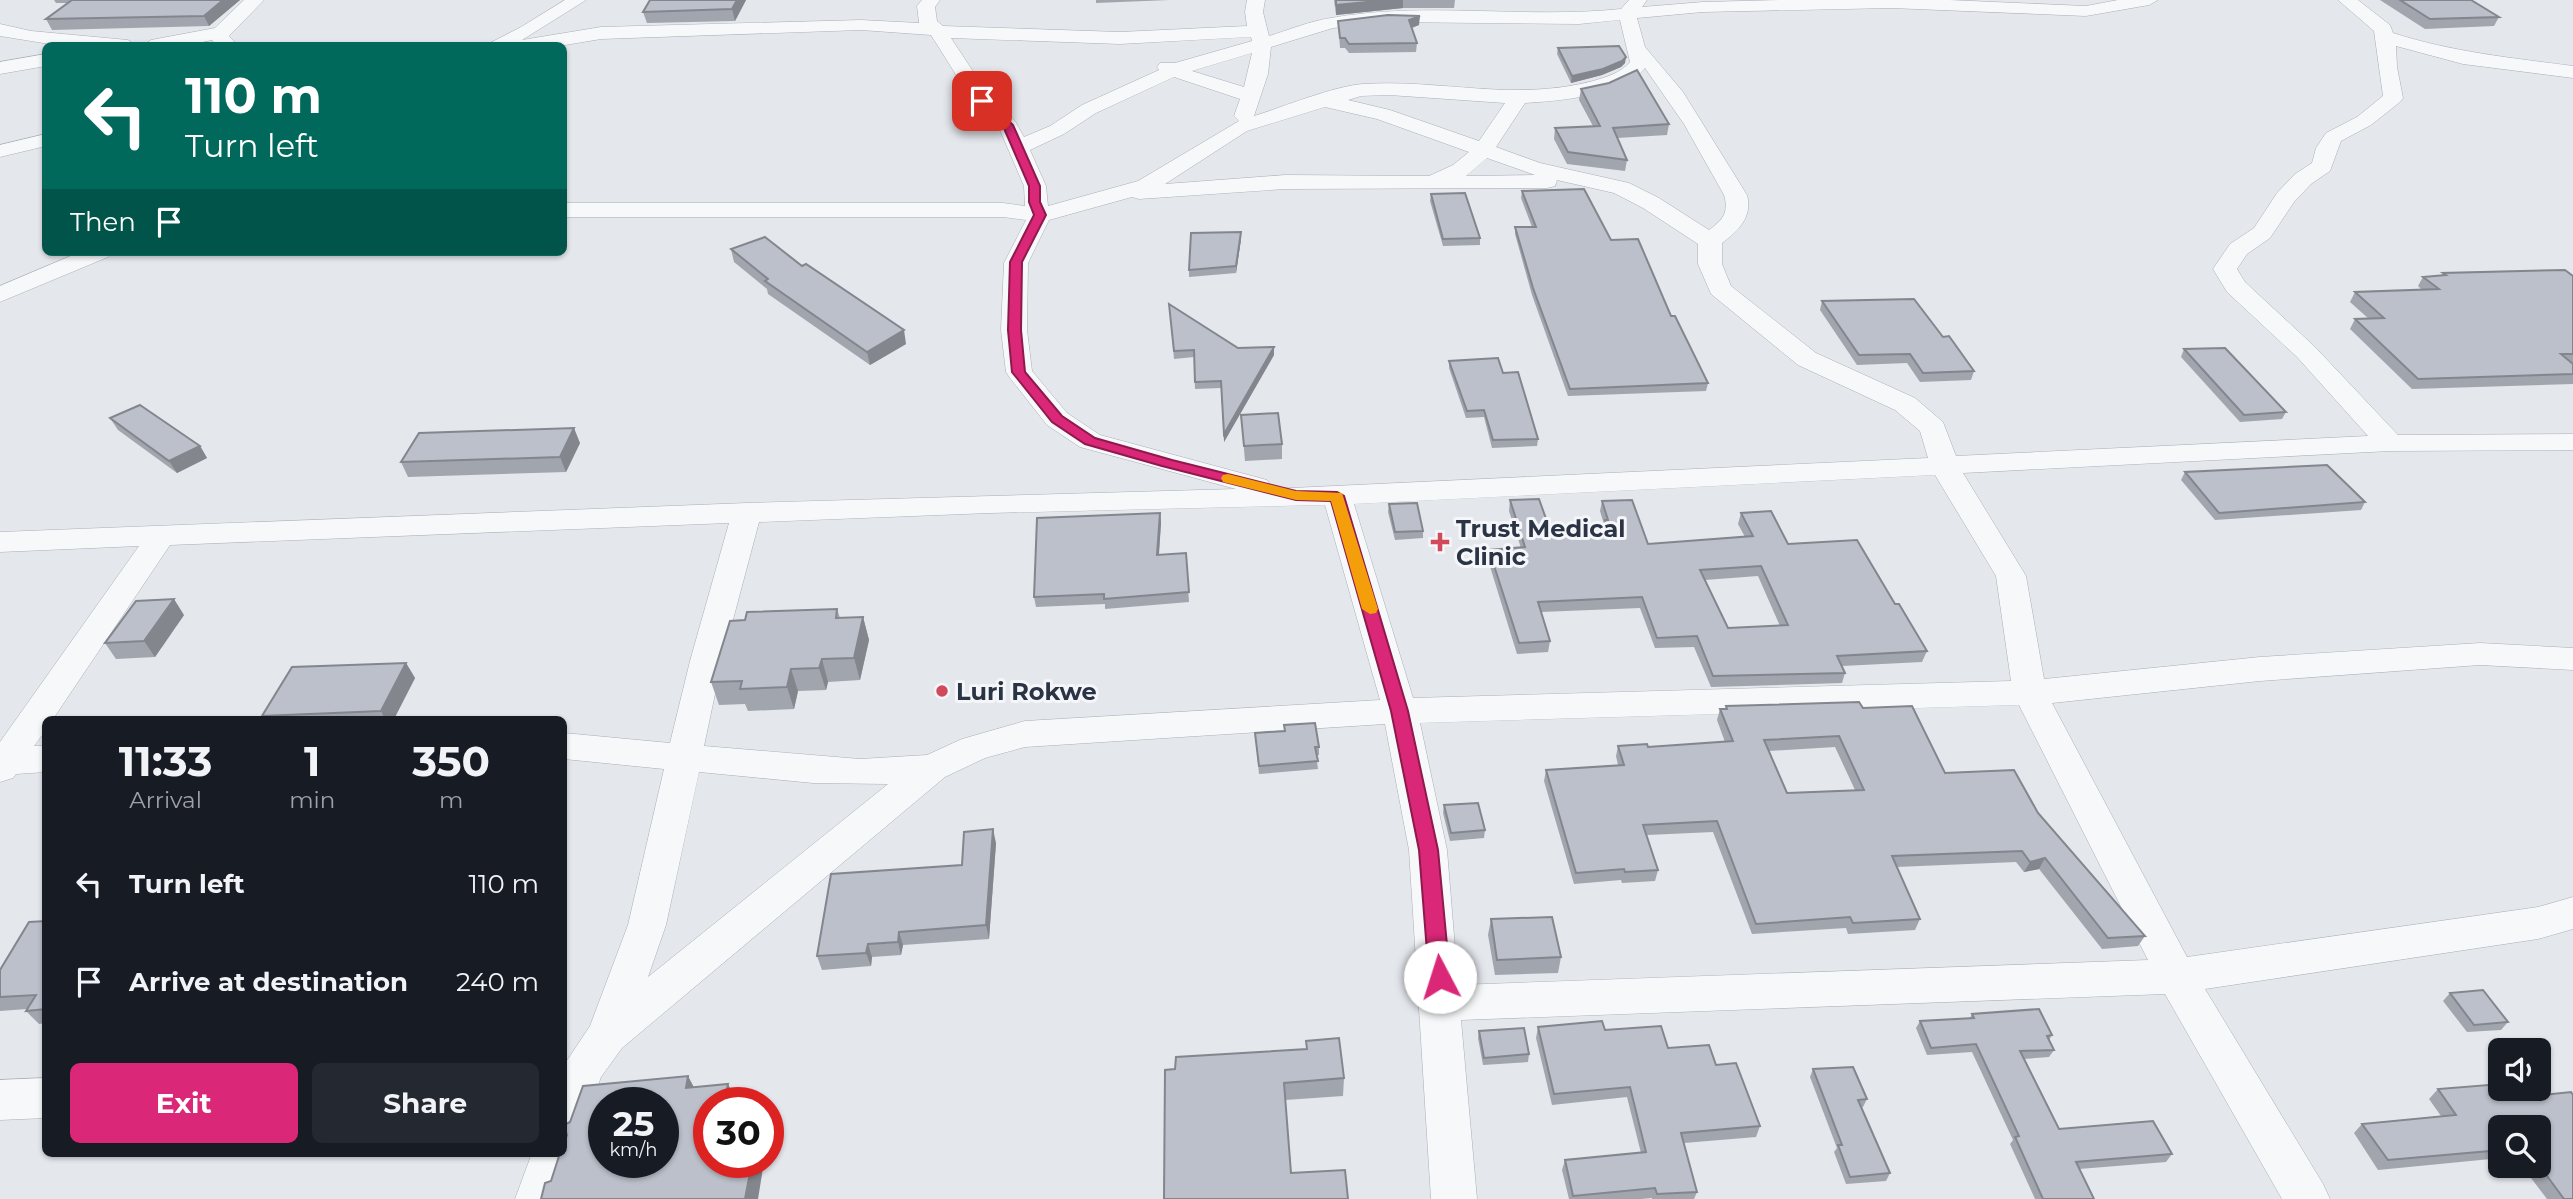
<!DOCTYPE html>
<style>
:root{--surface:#171b24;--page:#242831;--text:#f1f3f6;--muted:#9ea1a6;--accent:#db2777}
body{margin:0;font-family:Montserrat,sans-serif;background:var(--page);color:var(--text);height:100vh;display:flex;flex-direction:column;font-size:26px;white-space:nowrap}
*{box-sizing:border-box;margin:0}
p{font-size:23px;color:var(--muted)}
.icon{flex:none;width:38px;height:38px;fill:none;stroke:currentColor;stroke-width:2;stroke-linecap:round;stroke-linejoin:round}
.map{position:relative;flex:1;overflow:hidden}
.drawer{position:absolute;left:42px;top:716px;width:525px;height:441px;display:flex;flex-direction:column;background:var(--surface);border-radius:10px;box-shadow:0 2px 5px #0004}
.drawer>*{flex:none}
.hud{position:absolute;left:42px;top:42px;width:525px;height:214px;border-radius:10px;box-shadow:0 2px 5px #0004;background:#00695c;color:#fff;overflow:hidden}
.tools{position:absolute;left:2488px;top:1038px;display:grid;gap:14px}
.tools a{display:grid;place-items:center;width:63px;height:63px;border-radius:10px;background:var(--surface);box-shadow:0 2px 5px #0004;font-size:35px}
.speed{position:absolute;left:588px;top:1087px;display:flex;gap:14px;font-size:35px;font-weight:700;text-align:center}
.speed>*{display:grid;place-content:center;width:91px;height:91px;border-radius:50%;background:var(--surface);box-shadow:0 2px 5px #0004;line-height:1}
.speed small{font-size:18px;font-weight:400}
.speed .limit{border:10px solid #d22;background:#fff;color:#111}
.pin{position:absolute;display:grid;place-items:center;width:60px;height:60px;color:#fff;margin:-30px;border-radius:14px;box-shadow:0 4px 10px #0006}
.me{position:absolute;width:77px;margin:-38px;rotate:355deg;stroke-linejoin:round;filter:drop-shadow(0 0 5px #0008)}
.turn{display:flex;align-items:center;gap:24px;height:147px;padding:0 28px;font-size:32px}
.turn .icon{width:91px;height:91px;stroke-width:2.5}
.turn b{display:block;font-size:49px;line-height:60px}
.then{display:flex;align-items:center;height:66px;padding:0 28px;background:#0003;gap:14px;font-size:26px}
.eta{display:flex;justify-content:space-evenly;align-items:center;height:119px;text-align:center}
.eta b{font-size:42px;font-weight:700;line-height:49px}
.action{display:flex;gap:14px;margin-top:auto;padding:14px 28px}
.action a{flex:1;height:80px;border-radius:10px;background:var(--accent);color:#fff;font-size:28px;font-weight:700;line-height:80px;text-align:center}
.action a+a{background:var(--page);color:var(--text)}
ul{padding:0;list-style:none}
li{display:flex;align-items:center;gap:21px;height:98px;padding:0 28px}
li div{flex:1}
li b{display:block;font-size:26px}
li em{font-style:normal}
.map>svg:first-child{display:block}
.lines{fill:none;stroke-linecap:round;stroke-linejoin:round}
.minor-casing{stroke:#a9aeb7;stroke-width:1}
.minor{fill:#f7f8fa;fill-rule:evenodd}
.wall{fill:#a1a5ae;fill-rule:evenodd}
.shaded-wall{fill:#83868d}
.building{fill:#bbc0ca;stroke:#83868d;stroke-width:2;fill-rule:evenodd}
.route{fill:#db2777;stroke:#8e194d;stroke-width:2}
.slow{fill:#f59e0b}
.poi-dot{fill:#d1495b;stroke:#f4f6f9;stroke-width:2.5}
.labels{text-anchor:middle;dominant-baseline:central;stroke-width:6;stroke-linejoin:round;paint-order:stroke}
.poi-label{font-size:24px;font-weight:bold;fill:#2b3445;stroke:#f4f6f9;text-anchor:start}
</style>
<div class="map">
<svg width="2573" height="1199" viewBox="0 0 2573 1199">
<rect width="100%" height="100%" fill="#e4e7ec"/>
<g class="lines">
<g class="minor-casing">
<g id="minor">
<path d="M244 0H264L229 36 238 46H217L212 40 184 46H142L151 40 215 28Z"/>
<path d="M565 0H586L522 40 601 27 861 20 919 23 917 6 922 0H940L935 7 937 21 943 26 1120 32 1247 26 1245 12 1247 0H1265L1263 12 1269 36C1289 30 1310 21 1331 18 1426 1 1525 19 1621 9L1629 0H1647L1642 7 1703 2 1780 0H1949L2086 6 2118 0H2158L2149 5 2086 16 1891 8 1703 12 1637 18 1645 47 1683 92 1747 195C1753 217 1738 231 1722 243V264L1731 286 1816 353 1915 398 1943 422 1956 456 2368 436 2297 357 2227 292 2213 269 2230 244 2254 228 2277 193 2295 174 2312 163 2316 148 2326 133 2357 117 2383 96 2374 31 2338 0H2358L2390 25 2393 33C2452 52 2512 58 2573 66V78L2463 64 2396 46 2397 67 2403 98 2400 102 2371 125 2341 141 2330 171 2311 184 2294 202 2270 238 2247 254 2237 269 2245 282 2315 347 2398 435 2573 434V450L2390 451 1963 473 2026 576 2044 679 2260 657 2480 643 2573 648V670L2480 665 2260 681 2052 703 2187 957 2538 907 2573 897V929L2538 939 2205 989 2323 1184 2330 1199H2282L2165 994 1461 1020 1477 1199H1431L1409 850 1385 724 1025 747 985 758 945 777 622 1048 601 1077 579 1140 572 1143 576 1153 561 1199H515L532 1153H564V1065L590 1026 628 925 664 769 564 759V733L670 743 690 661 729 523 170 545 53 719H46V730L34 746H46V772L16 774 13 778 0 782V742L139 546 0 552V532L747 503 1236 489 1080 447 1047 425 1010 378 1006 372 1001 330 1004 263 1026 220 1003 217H564V203H1003L1025 206 1024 186 999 128 975 105 931 35 861 30 601 39 559 46H484L521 27ZM1620 20 1630 62C1621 73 1606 77 1593 81 1513 102 1442 79 1363 84 1334 86 1283 107 1254 116L1268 74 1271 47 1333 28 1387 22 1579 24ZM1251 37 1252 41 1175 63H1160L1157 67 1159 70 1082 105 1050 126 1024 137 1015 121 990 97 951 38 1120 44ZM1252 53 1244 87 1192 71ZM1645 68 1684 124 1724 195C1729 212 1723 220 1709 230L1659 198 1629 183 1540 163 1496 147 1525 103C1557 101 1624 96 1645 68ZM1174 77 1240 99 1234 116 1239 121 1138 181 1048 206 1046 186 1030 150 1064 134 1096 113ZM1389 95 1505 103 1479 141 1390 110 1348 100 1361 96ZM1325 107 1377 119 1469 152 1453 165 1429 176 1285 175 1165 184 1247 131ZM1487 158 1535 175 1466 176ZM1557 180 1614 193 1643 208 1698 244V264L1711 294 1798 365 1895 410 1920 431 1928 458 1270 489 1271 486 1267 480 1100 435 1067 413 1032 371 1027 330 1028 263 1049 220 1132 197 1139 199 1285 189 1547 188 1555 186ZM1935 475 1996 576 2011 681 1413 698 1354 504ZM1325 505 1380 700 1025 721 962 739 927 755 860 759 704 746 722 661 759 522 990 513ZM2019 705 2148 960 1458 985 1447 850 1420 723ZM699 772 813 783 888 784 648 977 666 925Z"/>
<path d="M0 24 31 31 128 40 137 46H62L0 36Z"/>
<path d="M46 54V66L0 74V62Z"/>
<path d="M46 134V146L0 157V145Z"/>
<path d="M80 252H112L108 257 0 302V286Z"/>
<path d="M46 1078V1118L0 1120V1080Z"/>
</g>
</g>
<use href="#minor" class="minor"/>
</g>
<g class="wall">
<path d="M54 0H240L209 26 52 30 46 19 68 3H56Z"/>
<path d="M650 0H746L735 21 647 23 643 12Z"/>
<path d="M1096 0H1169L1096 3Z"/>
<path d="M1334 0H1455L1454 8H1403L1336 15Z"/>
<path d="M2380 0H2471L2499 17 2494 26 2425 29Z"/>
<path d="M1338 21 1419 25 1412 28 1417 43 1416 52 1349 53 1345 48H1340Z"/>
<path d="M1558 48 1625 63 1621 67 1602 75 1571 83 1557 54Z"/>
<path d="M1581 89 1669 124 1667 135 1617 138 1627 160 1625 171 1567 164 1554 139 1555 128 1593 126 1579 100Z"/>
<path d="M1522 191 1611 240 1671 316 1708 383 1706 391 1568 396 1532 295 1515 234V227H1532L1521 198Z"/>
<path d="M1431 194 1480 238V245L1443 246 1430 201Z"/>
<path d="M1241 239 1236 273 1189 277V270Z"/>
<path d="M731 249 802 266 906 344 870 365 768 294 767 289 734 262Z"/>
<path d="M2443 273 2573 276V384L2412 389 2350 329 2355 319H2369L2350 302 2355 292 2422 290 2418 286 2423 277 2442 276Z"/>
<path d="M1822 301 1943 337 1974 371 1971 380 1920 382 1907 363 1857 365 1820 310Z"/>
<path d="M1169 304 1238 348 1274 347V355L1224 442 1221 388 1195 389 1194 357 1174 359Z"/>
<path d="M2184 349 2286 412 2282 419 2240 422 2181 357Z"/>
<path d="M1449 361 1503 373 1538 439 1537 446 1492 448 1484 417 1466 418 1449 368Z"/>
<path d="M1241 415 1282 444V459L1245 461Z"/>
<path d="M110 418 200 446 207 458 177 473 118 430Z"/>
<path d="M580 443 566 472 408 477 401 462Z"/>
<path d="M2185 472 2365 502 2361 510 2215 520 2181 480Z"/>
<path d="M1510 500 1550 530 1604 527V524L1600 511 1602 501 1648 544 1745 537 1738 524 1741 513 1788 544 1895 604 1927 651 1922 662 1842 666 1845 673 1842 683 1711 687 1694 647 1655 648 1640 608 1541 612 1550 641 1548 652 1517 654 1488 560 1489 550 1521 548 1509 511ZM1758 576 1780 626 1728 628 1705 580Z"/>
<path d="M1389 504 1423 531V538L1395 540 1388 512Z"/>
<path d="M1160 513 1161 523 1159 555 1186 553 1189 602 1105 609V604L1036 607 1034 597Z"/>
<path d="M837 609 840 618 863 617 869 640 860 680 828 682 826 690 798 691 794 709 748 711 745 704 719 705 711 682 745 620Z"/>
<path d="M184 615 155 657 116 659 105 643Z"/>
<path d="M406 663 415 678 394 719H264L262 716Z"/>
<path d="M1726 706 1863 708 1945 773 2038 813 2145 936 2138 946 2102 949 2039 869 2024 872 2016 862 1896 867 1920 919 1915 930 1848 934 1846 928 1752 934 1713 832 1647 835 1658 870 1655 881 1622 883 1621 880 1574 884 1544 781 1546 770 1618 765 1616 756 1618 746 1648 747 1725 742 1717 720 1720 709H1725ZM1835 747 1855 790 1787 793 1769 751Z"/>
<path d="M1255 733 1319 747V755H1316L1318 769 1259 774Z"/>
<path d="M1444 805 1485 830 1484 838 1450 841 1443 813Z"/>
<path d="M996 843 989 939 903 945 901 955 872 957 871 966 822 970 817 956Z"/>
<path d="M1491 919 1561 957 1558 973 1495 975 1488 935Z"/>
<path d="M46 921V1023L39 1024 26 1011 27 1009 0 1011V970Z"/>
<path d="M2450 993 2508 1022 2501 1030 2467 1032 2443 1001Z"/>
<path d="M1972 1014 2052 1035 2049 1040 2054 1050 2049 1057 2024 1059 2059 1129 2172 1154 2166 1162 2079 1169 2094 1199H2035L2010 1144 2013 1140 1972 1052 1927 1055 1916 1028 1920 1021 1970 1018Z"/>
<path d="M1538 1027 1605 1030 1668 1048 1716 1065 1760 1126 1756 1137 1684 1143 1697 1192 1694 1199H1652V1198L1641 1199H1569L1562 1170 1565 1160 1641 1153 1627 1097 1552 1105 1536 1038Z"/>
<path d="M1479 1031 1529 1054 1528 1062 1483 1065 1478 1038Z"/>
<path d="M1306 1041 1344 1078 1343 1096 1285 1100 1291 1173 1164 1199 1175 1069 1306 1049Z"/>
<path d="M1813 1069 1867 1099 1863 1107H1861L1890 1173 1886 1181 1846 1184 1834 1152 1837 1148 1810 1077Z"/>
<path d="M2501 1084V1088H2516L2522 1097 2571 1092 2573 1095V1199H2547L2522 1166H2539V1127H2501V1158L2378 1170 2354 1133 2362 1124 2441 1116 2429 1099 2438 1089Z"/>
</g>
<g class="shaded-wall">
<path d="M223 0H240L209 26 204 16Z"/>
<path d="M737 0H746L735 21 732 9Z"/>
<path d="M1388 0H1403V8L1336 15V5Z"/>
<path d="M1420 16 1419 25 1408 29 1409 20Z"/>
<path d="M1626 57 1625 63 1621 67 1602 75 1571 83 1572 76Z"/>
<path d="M1241 232V239L1236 273V266Z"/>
<path d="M904 330 906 344 870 365 867 352Z"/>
<path d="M1274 347V355L1224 442V434Z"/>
<path d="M574 428 580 443 566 472 560 457Z"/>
<path d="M200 446 207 458 177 473 169 461Z"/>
<path d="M1160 513 1161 523 1158 565 1157 555Z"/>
<path d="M174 599 184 615 155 657 144 641Z"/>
<path d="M863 617 869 640 860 680 854 658Z"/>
<path d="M822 659 828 682 826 690 819 668Z"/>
<path d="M406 663 415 678 394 719H385L381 711Z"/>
<path d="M791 669 798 691 794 709 787 687Z"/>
<path d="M993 829 996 843 989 939 986 925Z"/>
<path d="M2045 858 2039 869 2024 872 2030 862Z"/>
<path d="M899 932 903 945 901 955 898 942Z"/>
<path d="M868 944 872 957 871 966 866 953Z"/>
<path d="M688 1076 698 1095 686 1088Z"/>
<path d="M728 1084 737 1102H724Z"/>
<path d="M752 1162H764L758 1199H745Z"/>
</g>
<g class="building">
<path d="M72 0H223L204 16 46 19Z"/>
<path d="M650 0H737L732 9 643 12Z"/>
<path d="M1336 0H1388L1336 5Z"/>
<path d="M2400 0H2471L2499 17 2430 19Z"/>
<path d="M1388 15 1420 16 1409 20 1417 43 1349 44 1345 38H1340L1338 21Z"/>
<path d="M1619 46 1626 57 1622 61 1603 69 1572 76 1558 48Z"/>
<path d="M1637 70 1669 124 1613 128 1627 160 1568 152 1555 128 1600 126 1581 89 1609 83Z"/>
<path d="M1584 189 1611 240 1638 239 1671 316H1675L1708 383 1570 389 1533 288 1515 227H1536L1522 191Z"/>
<path d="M1465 193 1480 238 1443 239 1431 194Z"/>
<path d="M1241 232 1236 266 1189 270 1191 233Z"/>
<path d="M765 237 802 266 806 264 904 330 867 352 765 281 768 279 731 249Z"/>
<path d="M2565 270 2573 276V354H2561L2573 364V374L2418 379 2355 319 2384 318 2355 292 2439 289 2423 277 2446 275 2443 273Z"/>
<path d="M1914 299 1943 337 1949 336 1974 371 1923 373 1910 354 1859 355 1822 301Z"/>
<path d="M1169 304 1238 348 1274 347 1224 434 1221 381 1195 382 1194 350 1174 351Z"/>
<path d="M2225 348 2286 412 2244 415 2184 349Z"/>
<path d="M1498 358 1503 373 1518 372 1538 439 1493 440 1484 410 1467 411 1449 361Z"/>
<path d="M140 405 200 446 169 461 110 418Z"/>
<path d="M1278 413 1282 444 1244 446 1241 415Z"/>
<path d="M574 428 560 457 401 462 419 433Z"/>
<path d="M2327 465 2365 502 2219 513 2185 472Z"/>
<path d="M1539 499 1550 530 1607 527 1605 520H1608L1602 501 1632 500 1648 544 1753 536 1741 513 1771 511 1788 544 1857 540 1895 604H1899L1927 651 1837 656 1845 673 1713 676 1697 636 1657 638 1642 597 1538 602 1550 641 1519 643 1489 550 1525 547 1510 500ZM1761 566 1788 625 1728 628 1700 570Z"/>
<path d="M1417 503 1423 531 1395 532 1389 504Z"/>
<path d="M1160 513 1157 555 1186 553 1189 592 1104 599V594L1034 597 1037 518Z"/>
<path d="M174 599 144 641 105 643 136 601Z"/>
<path d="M837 609 836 618 863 617 854 658 822 659 819 668 791 669 787 687 740 689 742 681 711 682 730 621 745 620 747 612Z"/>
<path d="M406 663 381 711 262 716 292 667Z"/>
<path d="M1859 702 1863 708 1912 706 1945 773 2014 770 2038 813 2145 936 2108 938 2045 858 2030 862 2022 851 1892 856 1920 919 1853 923 1850 917 1756 924 1717 821 1643 825 1658 870 1625 872 1624 869 1576 873 1546 770 1624 765 1618 746 1647 744 1648 747 1733 741 1720 709H1727L1726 706ZM1839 736 1864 790 1787 793 1764 740Z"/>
<path d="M1315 723 1319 747H1315L1318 761 1259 766 1255 733 1285 731 1284 725Z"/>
<path d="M1478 803 1485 830 1451 833 1444 805Z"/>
<path d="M993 829 986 925 899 932 898 942 868 944 866 953 817 956 831 874 962 865 964 832Z"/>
<path d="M1552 917 1561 957 1497 960 1491 919Z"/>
<path d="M46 921V1009L26 1011 36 995 0 997V970L29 922Z"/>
<path d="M2483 990 2508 1022 2474 1025 2450 993Z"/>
<path d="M2039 1009 2052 1035 2047 1036 2054 1050 2020 1051 2059 1129 2153 1121 2172 1154 2076 1162 2094 1199H2043L2015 1137 2019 1136 1976 1044 1931 1048 1920 1021 1974 1018 1972 1014Z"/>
<path d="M1602 1021 1605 1030 1661 1026 1668 1048 1709 1045 1716 1065 1736 1063 1760 1126 1681 1133 1697 1192 1657 1194 1655 1188 1573 1196 1565 1160 1646 1152 1630 1087 1554 1094 1538 1027Z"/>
<path d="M1524 1028 1529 1054 1484 1058 1479 1031Z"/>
<path d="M1339 1038 1344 1078 1284 1083 1291 1173 1345 1170 1348 1199H1164L1165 1070 1175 1069 1176 1057 1307 1049 1306 1041Z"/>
<path d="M1853 1067 1867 1099 1858 1100 1890 1173 1850 1177 1838 1145H1842L1813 1069Z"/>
<path d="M688 1076 686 1088 728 1084 724 1102H709V1162H752L745 1199H541L545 1183 551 1181 560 1153H564V1144L567 1135 564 1125 570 1122 583 1086ZM604 1102H663V1162H604Z"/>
<path d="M2501 1084V1088H2516L2522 1097 2571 1092 2573 1095V1199H2564L2539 1165V1127H2501V1150L2388 1160 2362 1124 2456 1115 2438 1089Z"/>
</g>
<path class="route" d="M979 99H986L1013 125 1040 186V202L1046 215 1022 262 1021 330 1025 372 1062 416 1095 438 1172 460 1296 491 1337 492 1344 496 1408 711 1438 850 1450 977 1447 983 1440 986 1432 983 1429 977 1419 850 1391 711 1331 501 1296 500 1162 466 1085 444 1052 422 1012 372 1008 330 1010 262 1034 215 1029 202V186L1003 126 979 103Z"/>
<path class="slow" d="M1228 474 1296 491 1342 493 1378 609 1376 613 1370 614 1362 609 1331 501 1296 500 1223 482 1221 478 1223 475Z"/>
<g class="poi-dot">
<path d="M1436.5 531.5h7v7h7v7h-7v7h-7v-7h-7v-7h7z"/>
<circle cx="942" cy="691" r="7"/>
</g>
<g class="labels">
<g class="poi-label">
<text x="1456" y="528">Trust Medical<tspan x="1456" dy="28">Clinic</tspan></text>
<text x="956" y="691">Luri Rokwe</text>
</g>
</g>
</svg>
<div class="tools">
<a><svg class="icon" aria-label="sound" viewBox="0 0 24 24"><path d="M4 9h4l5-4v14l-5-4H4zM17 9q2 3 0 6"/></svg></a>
<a><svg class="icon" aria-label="search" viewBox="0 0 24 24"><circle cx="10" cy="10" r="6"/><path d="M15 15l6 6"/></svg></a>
</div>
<div class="speed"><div>25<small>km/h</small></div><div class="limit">30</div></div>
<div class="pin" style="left:982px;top:101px;background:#d93025"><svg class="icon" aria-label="arrive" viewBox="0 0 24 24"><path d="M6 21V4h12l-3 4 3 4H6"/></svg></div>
<svg class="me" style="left:1440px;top:977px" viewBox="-20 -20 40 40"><circle r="19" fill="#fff"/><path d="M0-13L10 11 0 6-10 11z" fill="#db2777"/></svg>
<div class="hud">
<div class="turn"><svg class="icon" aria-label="left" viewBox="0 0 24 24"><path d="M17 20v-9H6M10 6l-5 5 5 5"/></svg><div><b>110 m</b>Turn left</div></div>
<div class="then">Then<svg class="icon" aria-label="arrive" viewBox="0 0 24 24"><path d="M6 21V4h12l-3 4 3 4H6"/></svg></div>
</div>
<section class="drawer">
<div class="eta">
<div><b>11:33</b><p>Arrival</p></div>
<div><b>1</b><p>min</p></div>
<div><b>350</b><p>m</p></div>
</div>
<ul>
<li><svg class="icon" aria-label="left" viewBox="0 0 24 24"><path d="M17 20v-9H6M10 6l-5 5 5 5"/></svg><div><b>Turn left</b></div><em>110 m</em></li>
<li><svg class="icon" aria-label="arrive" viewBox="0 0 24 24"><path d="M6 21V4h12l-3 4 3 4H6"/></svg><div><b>Arrive at destination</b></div><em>240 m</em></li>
</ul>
<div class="action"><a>Exit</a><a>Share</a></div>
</section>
</div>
